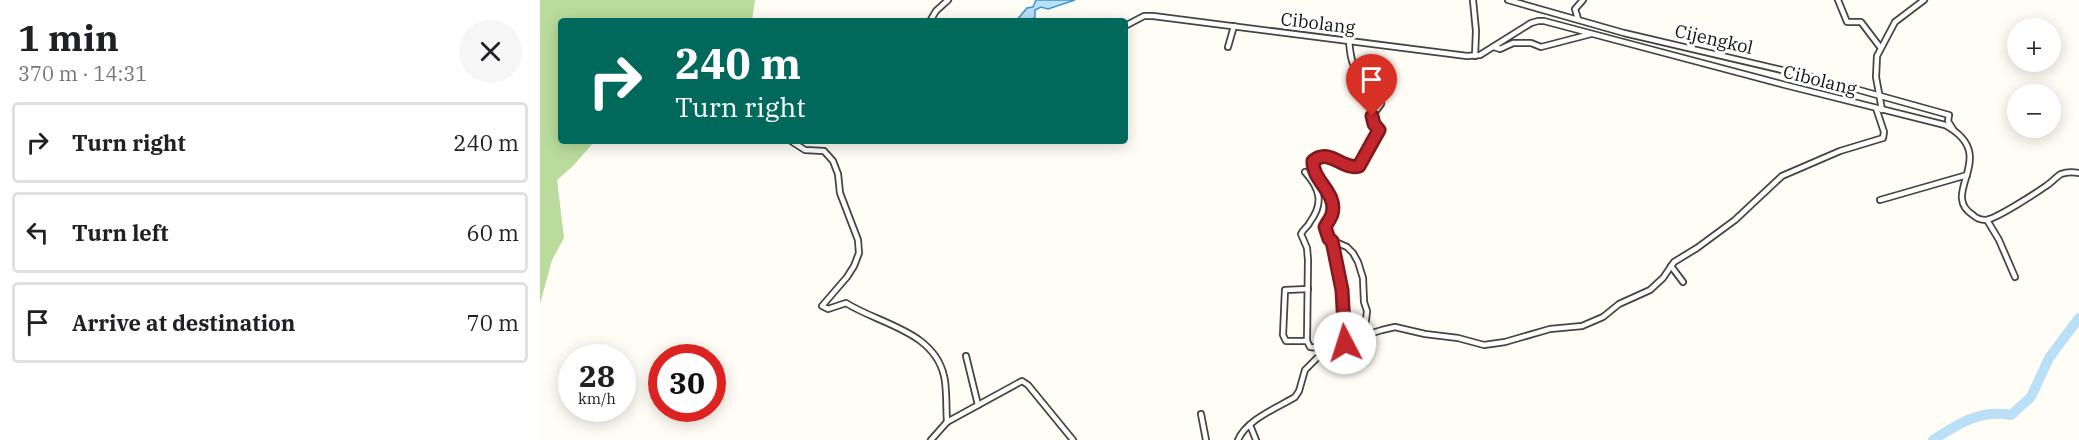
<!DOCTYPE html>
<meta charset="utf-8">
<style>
:root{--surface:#fff;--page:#f6f6f6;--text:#202124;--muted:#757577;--line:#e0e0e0}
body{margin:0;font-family:"IBM Plex Serif",serif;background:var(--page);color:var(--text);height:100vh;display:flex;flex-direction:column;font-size:22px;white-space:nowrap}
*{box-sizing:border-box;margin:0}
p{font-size:20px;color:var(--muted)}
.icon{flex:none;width:33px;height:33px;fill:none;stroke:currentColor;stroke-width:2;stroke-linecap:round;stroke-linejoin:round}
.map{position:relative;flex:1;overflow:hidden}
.sheet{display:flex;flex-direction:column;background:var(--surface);width:540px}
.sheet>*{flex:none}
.guide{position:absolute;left:18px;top:18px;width:570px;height:126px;border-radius:6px;box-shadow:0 3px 15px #0003;background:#00695c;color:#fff;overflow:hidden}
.buttons{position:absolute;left:1467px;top:18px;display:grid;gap:12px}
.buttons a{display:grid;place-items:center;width:54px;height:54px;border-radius:50%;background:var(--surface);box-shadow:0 3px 15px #0003;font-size:30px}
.speed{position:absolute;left:18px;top:344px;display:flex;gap:12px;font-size:30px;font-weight:700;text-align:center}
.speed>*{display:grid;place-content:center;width:78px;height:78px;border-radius:50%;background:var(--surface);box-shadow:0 3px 15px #0003;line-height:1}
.speed small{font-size:15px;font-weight:400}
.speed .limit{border:9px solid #d22;background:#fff;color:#111}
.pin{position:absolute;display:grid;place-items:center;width:51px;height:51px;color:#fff;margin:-62px -26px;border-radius:50% 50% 50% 0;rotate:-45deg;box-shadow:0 0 6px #0007}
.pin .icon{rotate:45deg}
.me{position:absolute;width:66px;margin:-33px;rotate:355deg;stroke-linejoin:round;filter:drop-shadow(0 0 4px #0008)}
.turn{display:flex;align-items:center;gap:21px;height:126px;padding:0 18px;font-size:27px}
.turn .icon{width:78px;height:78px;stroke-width:2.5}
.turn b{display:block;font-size:42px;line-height:51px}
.round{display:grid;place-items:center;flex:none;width:63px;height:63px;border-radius:32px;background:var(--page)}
.summary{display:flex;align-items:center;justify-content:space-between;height:102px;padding:0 18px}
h1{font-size:36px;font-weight:700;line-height:45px}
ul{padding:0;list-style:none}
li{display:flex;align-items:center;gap:18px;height:81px;margin:0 12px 9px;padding:0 6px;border:3px solid var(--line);border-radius:6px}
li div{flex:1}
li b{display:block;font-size:22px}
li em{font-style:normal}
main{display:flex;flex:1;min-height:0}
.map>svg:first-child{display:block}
.forest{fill:#b9dc9c}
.water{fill:#b9e0f7;stroke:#3f96cf;stroke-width:1.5}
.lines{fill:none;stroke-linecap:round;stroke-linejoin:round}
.river{stroke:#b9e0f7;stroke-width:10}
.minor-casing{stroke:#444;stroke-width:8}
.minor{stroke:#fff;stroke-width:4.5}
.route-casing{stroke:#7f191e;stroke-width:15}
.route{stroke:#c4262e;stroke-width:10}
.labels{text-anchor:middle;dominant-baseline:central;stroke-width:6;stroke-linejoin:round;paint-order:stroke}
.street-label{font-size:18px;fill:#111;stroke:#fff}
</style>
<main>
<section class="sheet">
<div class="summary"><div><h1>1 min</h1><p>370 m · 14:31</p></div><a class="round"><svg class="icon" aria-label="close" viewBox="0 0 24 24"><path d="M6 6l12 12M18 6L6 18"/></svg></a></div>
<ul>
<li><svg class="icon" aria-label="right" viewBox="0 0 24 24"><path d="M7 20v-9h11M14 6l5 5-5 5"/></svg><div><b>Turn right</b></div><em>240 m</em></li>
<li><svg class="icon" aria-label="left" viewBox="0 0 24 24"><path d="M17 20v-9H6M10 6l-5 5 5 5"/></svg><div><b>Turn left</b></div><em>60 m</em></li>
<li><svg class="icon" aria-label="arrive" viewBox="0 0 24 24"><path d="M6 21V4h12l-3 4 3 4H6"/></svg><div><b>Arrive at destination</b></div><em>70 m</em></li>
</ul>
</section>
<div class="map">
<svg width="1539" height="440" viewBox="0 0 1539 440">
<rect width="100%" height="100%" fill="#fffdf5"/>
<path class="forest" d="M0 0H215L212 21H21V141H55L33 166 17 180 24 238 12 260 0 304Z"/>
<path class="water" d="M496 0H535L508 9 501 7 495 10V17L489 21H476L487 8 493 7Z"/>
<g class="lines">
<path class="river" d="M1393 440C1418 424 1440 409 1471 415L1491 397 1509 358 1539 318"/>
<g class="minor-casing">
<g id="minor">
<path d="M933 0 936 31 935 56"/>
<path d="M968 0 1084 33 1276 78 1409 115 1408 121 1413 129"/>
<path d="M1298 0 1307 22H1321L1340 47"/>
<path d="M1038 19 1035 9 1043 0"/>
<path d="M390 21 396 11 408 0"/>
<path d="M585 26 604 16H613L927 56 940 55 991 23 998 21H1004L1245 85 1405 125C1462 156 1398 193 1433 215 1436 218 1441 220 1446 220 1456 219 1496 193 1506 186 1511 183 1516 177 1521 174 1526 172 1534 172 1539 173"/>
<path d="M809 40C811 65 813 77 841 78V104L832 116V120L839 131 819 166C803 171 790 147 773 161V165L793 202 792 214 785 227 789 239 807 247 813 253 818 262 823 278 824 302 827 311 825 328 827 334"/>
<path d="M688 47 694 26"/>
<path d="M954 47 960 49 973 43H991L1001 47 1051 34"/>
<path d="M1342 110 1336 77 1337 56 1355 22 1384 0"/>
<path d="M251 141 265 150 284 151 293 161 298 174 300 193 318 240 319 253 314 266 307 277 282 306 288 309 306 303C339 324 394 331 404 376 407 387 406 409 407 422"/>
<path d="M765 172C780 189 784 203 770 222 768 227 763 229 761 234L767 248 768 260 767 341 770 347 779 348 784 354"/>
<path d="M1340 200 1427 175"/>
<path d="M1447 220 1459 240 1475 277"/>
<path d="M792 241 802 290 805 343"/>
<path d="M1131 266 1143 282"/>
<path d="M767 341H746L743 335 745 290 768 289"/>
<path d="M426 356 438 405"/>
<path d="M661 414 666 440"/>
<path d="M710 425 716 440"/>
<path d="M391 440 407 422 482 381 488 385 533 440"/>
<path d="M698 440C706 420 737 408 755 397L759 391 765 370 777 358 816 338 842 330 855 327 885 334 918 338 944 345 965 342 1010 329 1042 326 1063 317 1079 304 1110 290 1123 278 1134 262 1157 248 1195 220 1242 176 1300 151 1343 138 1344 132 1336 108"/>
</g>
</g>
<use href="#minor" class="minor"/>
</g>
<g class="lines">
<g class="route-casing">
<path id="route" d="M805 343 802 290 792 241 789 239 785 227C787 223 791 218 792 214 798 193 772 181 773 161 790 147 803 171 819 166L839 130 834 124 832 116"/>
</g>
<use href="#route" class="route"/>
</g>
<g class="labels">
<g class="street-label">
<text transform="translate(778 23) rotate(7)">Cibolang</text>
<text transform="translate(1174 39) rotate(13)">Cijengkol</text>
<text transform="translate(1280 80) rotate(14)">Cibolang</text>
</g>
</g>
</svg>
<div class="buttons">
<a>+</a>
<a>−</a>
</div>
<div class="speed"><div>28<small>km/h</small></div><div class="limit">30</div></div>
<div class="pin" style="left:832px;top:116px;background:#d93025"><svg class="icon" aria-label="arrive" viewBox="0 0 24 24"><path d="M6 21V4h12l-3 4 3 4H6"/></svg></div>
<svg class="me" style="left:805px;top:343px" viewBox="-20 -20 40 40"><circle r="19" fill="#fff"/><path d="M0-13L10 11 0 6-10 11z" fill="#c4262e"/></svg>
<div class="guide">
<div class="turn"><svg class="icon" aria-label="right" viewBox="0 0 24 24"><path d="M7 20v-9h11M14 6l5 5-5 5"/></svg><div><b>240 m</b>Turn right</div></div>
</div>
</div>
</main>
